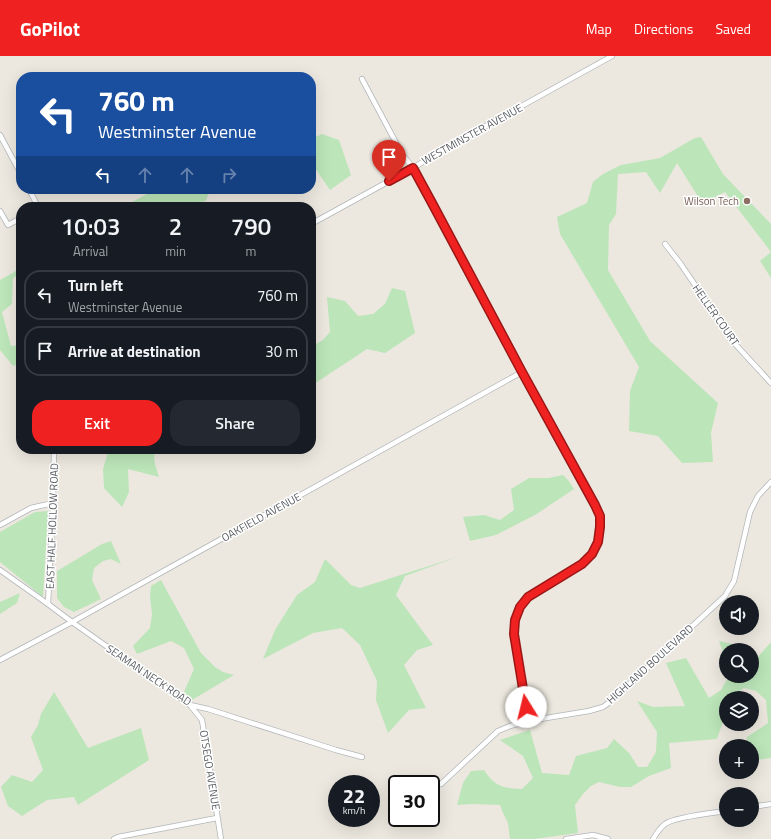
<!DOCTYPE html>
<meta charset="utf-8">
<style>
:root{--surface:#171b24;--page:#242831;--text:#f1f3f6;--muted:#9ea1a6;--line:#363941;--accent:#ef2221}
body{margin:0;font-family:"Titillium Web",sans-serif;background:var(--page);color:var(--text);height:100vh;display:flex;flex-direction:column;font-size:15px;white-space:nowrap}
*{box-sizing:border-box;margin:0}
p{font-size:13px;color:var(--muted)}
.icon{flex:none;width:22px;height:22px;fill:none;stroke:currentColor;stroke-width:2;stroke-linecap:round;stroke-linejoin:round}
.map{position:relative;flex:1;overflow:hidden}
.sheet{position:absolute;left:16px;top:146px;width:300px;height:252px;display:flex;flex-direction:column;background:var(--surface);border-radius:16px;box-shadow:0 4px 16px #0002}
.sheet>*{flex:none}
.banner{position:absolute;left:16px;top:16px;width:300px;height:122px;border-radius:16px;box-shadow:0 4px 16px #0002;background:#1a4fa0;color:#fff;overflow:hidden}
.fabs{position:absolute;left:719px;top:539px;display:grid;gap:8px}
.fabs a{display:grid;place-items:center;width:40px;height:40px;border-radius:50%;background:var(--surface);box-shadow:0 4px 16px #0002;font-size:20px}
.speed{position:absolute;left:328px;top:719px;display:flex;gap:8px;font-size:20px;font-weight:700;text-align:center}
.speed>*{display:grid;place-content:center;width:52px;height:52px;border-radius:50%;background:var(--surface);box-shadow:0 4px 16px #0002;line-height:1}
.speed small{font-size:10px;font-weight:400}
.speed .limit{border:2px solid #111;border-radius:6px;background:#fff;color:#111}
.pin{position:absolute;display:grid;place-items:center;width:34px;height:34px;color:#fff;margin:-41px -17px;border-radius:50% 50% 50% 0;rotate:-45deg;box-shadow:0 0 4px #0007}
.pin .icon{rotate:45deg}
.me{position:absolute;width:44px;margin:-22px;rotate:351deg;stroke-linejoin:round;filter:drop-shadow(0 0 3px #0008)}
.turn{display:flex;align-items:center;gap:14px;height:84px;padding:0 16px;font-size:18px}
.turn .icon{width:52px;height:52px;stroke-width:2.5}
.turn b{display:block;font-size:28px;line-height:34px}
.lanes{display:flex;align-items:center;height:38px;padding:0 16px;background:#0003;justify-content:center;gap:20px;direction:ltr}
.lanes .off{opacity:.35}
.eta{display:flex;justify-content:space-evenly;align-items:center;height:68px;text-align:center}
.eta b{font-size:24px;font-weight:600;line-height:28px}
.primary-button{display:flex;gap:8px;margin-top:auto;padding:8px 16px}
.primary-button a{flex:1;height:46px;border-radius:16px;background:var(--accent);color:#fff;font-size:16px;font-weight:600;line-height:46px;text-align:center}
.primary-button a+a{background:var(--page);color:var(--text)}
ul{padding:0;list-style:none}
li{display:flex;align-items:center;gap:12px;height:50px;margin:0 8px 6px;padding:0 8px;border:2px solid var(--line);border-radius:16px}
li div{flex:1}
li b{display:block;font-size:15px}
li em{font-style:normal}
header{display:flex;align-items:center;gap:24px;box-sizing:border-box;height:56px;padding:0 20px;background:var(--accent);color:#fff}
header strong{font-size:19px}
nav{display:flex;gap:22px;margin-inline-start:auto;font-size:14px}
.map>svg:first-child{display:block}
.green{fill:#bce5b9}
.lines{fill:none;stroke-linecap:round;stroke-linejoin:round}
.street-casing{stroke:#b2b6bb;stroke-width:6}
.street{stroke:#fff;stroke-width:4.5}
.route-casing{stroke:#9b1615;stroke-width:10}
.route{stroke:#ef2221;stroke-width:7}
.education-dot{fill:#8d6e63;stroke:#fff;stroke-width:1.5}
.labels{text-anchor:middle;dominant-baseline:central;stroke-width:3;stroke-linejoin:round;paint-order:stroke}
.street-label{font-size:11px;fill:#585c61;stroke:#fff}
.education-label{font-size:11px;fill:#785e54;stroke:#fff;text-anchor:end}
</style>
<header>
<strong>GoPilot</strong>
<nav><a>Map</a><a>Directions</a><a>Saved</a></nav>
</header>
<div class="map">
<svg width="771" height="783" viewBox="0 0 771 783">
<rect width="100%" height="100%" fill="#ece8df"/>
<g class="green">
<path d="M322 78 339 84 351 119 330 134 315 112 311 111V83Z"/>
<path d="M701 81 723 118 771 168V222L760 205 771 196 725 136 702 147 677 107 660 137 646 116 618 118 616 158 609 169 608 214 650 285 718 347 711 377 713 406 682 407 658 380 629 375 630 335 639 311 560 178 557 161 587 147 593 126 603 118 621 109 660 102 695 82Z"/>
<path d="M156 133H210L206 145 182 150 180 151H123Z"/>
<path d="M21 212V217L13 222 12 248 2 256 11 290 21 289V307L13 310 0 294V224Z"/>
<path d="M392 232 405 235 415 277 385 297 367 293 311 330V291L323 284 330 276 327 241 345 245 358 260 373 258 385 248Z"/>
<path d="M109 393H158C150 400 157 412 159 421L128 413 129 436 122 451 104 432 103 413Z"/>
<path d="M563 419 568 424 574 433 535 459 496 479 470 485 463 461 484 459 500 464 514 454 511 433 529 422H549Z"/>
<path d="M48 455 43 541 0 506V476L35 456Z"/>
<path d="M111 485 121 508 111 503 103 505 94 512 92 524 101 543 74 556 64 551 57 542V515L102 488Z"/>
<path d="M457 501 405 520 396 539 433 589 417 594 404 609 426 652 409 654 388 677 376 644 377 625 360 589 342 572 313 577 263 603 275 574 297 539 315 526 325 503 351 529 360 532Z"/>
<path d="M161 524 201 597 215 611 223 616 234 619 192 644 184 636 194 613 184 592 171 585 137 598 133 590 150 572 152 558 150 541 151 530Z"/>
<path d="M20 537 17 547 0 558V546Z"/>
<path d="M719 585 737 589 743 594H726V604Z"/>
<path d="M771 586V702L755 704 752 706V690H746L747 681 768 667 766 644 756 635 744 632 732 640 731 642H726V657L717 683 669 687 671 712 649 720 631 731H620L599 726 591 730 583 738 575 749 578 777 534 783H510L508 767 503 757 500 749 472 748 457 749 463 727 471 715 484 714C495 731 503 732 522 733L533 722 523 700 500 684 530 674 542 717 569 719 576 700 607 692 614 683 629 697 638 711H647L656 696 657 676 637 645 653 651 685 650 666 607 686 602 709 642 721 634 729 620H752V600L756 603Z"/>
<path d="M54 636 88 692 141 672 149 704 78 749 74 741 47 744 22 760 8 750 1 731 12 719 32 726 43 714 31 681 38 669 41 658Z"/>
</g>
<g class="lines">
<g class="street-casing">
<g id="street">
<path d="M362 23 402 98 413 112 432 147 522 316 595 449 600 460V471L598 486 592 498 583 508 528 541 520 551 515 564 514 578 528 665"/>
<path d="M0 79 21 118"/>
<path d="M29 133 38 151"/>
<path d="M0 155 8 169 21 162"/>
<path d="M311 168 413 112 437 97 612 0"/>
<path d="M665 188 680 207 736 289 771 327"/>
<path d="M0 469 31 452 53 447"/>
<path d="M0 514 48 548 72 566 190 649 208 653 336 694 362 701"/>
<path d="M48 548 53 447 54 393"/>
<path d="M0 604 72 566 522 316"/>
<path d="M190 649 202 664 221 783"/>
<path d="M441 728 498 675 510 670 528 665 589 655 603 651 611 645 725 540 734 525 750 456 758 440 771 426"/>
<path d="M752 751 771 748"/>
<path d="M114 783 118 781 217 762"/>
<path d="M566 783 593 779 608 783"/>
<path d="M653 783C656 778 660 772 665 768 674 761 712 757 726 755"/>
</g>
</g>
<use href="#street" class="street"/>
</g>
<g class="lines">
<g class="route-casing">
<path id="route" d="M389 125 413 112 432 147 522 316 595 449 600 460V471L598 486 592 498 582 508 528 541 520 551 515 564 514 578 526 651"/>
</g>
<use href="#route" class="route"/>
</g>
<circle class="education-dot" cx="747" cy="145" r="4"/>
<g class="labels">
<g class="street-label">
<text transform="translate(472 78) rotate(-29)">WESTMINSTER AVENUE</text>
<text transform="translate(716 259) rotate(55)">HELLER COURT</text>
<text transform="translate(261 461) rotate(-29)">OAKFIELD AVENUE</text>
<text transform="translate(52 470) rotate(-88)">EAST HALF HOLLOW ROAD</text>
<text transform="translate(650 608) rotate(-42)">HIGHLAND BOULEVARD</text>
<text transform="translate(149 619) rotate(34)">SEAMAN NECK ROAD</text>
<text transform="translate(210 714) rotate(81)">OTSEGO AVENUE</text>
</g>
<g class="education-label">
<text x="739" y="145">Wilson Tech</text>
</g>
</g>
</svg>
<div class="fabs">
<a><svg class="icon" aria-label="sound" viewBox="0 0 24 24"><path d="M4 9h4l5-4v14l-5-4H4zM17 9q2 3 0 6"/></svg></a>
<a><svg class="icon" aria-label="search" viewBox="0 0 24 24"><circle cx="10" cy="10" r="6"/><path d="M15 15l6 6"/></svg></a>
<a><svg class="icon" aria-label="layers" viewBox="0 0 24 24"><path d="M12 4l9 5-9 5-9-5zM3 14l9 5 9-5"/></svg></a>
<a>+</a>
<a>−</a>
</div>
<div class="speed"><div>22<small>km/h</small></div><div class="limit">30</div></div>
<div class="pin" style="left:389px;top:125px;background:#d93025"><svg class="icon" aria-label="arrive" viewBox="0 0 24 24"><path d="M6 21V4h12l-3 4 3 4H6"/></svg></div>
<svg class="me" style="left:526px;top:651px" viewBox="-20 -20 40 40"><circle r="19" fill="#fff"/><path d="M0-13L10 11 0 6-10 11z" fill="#ef2221"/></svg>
<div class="banner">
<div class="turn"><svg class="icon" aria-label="left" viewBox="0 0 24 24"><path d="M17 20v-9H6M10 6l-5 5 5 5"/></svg><div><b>760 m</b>Westminster Avenue</div></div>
<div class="lanes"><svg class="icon" aria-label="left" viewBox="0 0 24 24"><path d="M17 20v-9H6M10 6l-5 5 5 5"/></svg><svg class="icon off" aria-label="ahead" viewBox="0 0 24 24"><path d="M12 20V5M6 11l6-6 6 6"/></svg><svg class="icon off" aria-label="ahead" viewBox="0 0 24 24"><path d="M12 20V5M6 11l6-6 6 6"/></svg><svg class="icon off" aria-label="right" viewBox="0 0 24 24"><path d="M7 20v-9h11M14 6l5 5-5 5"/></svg></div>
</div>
<section class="sheet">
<div class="eta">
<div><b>10:03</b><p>Arrival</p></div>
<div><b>2</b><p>min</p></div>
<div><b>790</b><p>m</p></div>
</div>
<ul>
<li><svg class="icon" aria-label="left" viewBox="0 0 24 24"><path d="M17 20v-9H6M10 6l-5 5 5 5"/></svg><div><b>Turn left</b><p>Westminster Avenue</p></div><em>760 m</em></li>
<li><svg class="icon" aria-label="arrive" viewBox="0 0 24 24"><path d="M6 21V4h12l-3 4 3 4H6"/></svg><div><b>Arrive at destination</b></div><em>30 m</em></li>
</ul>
<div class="primary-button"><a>Exit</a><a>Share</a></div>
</section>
</div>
